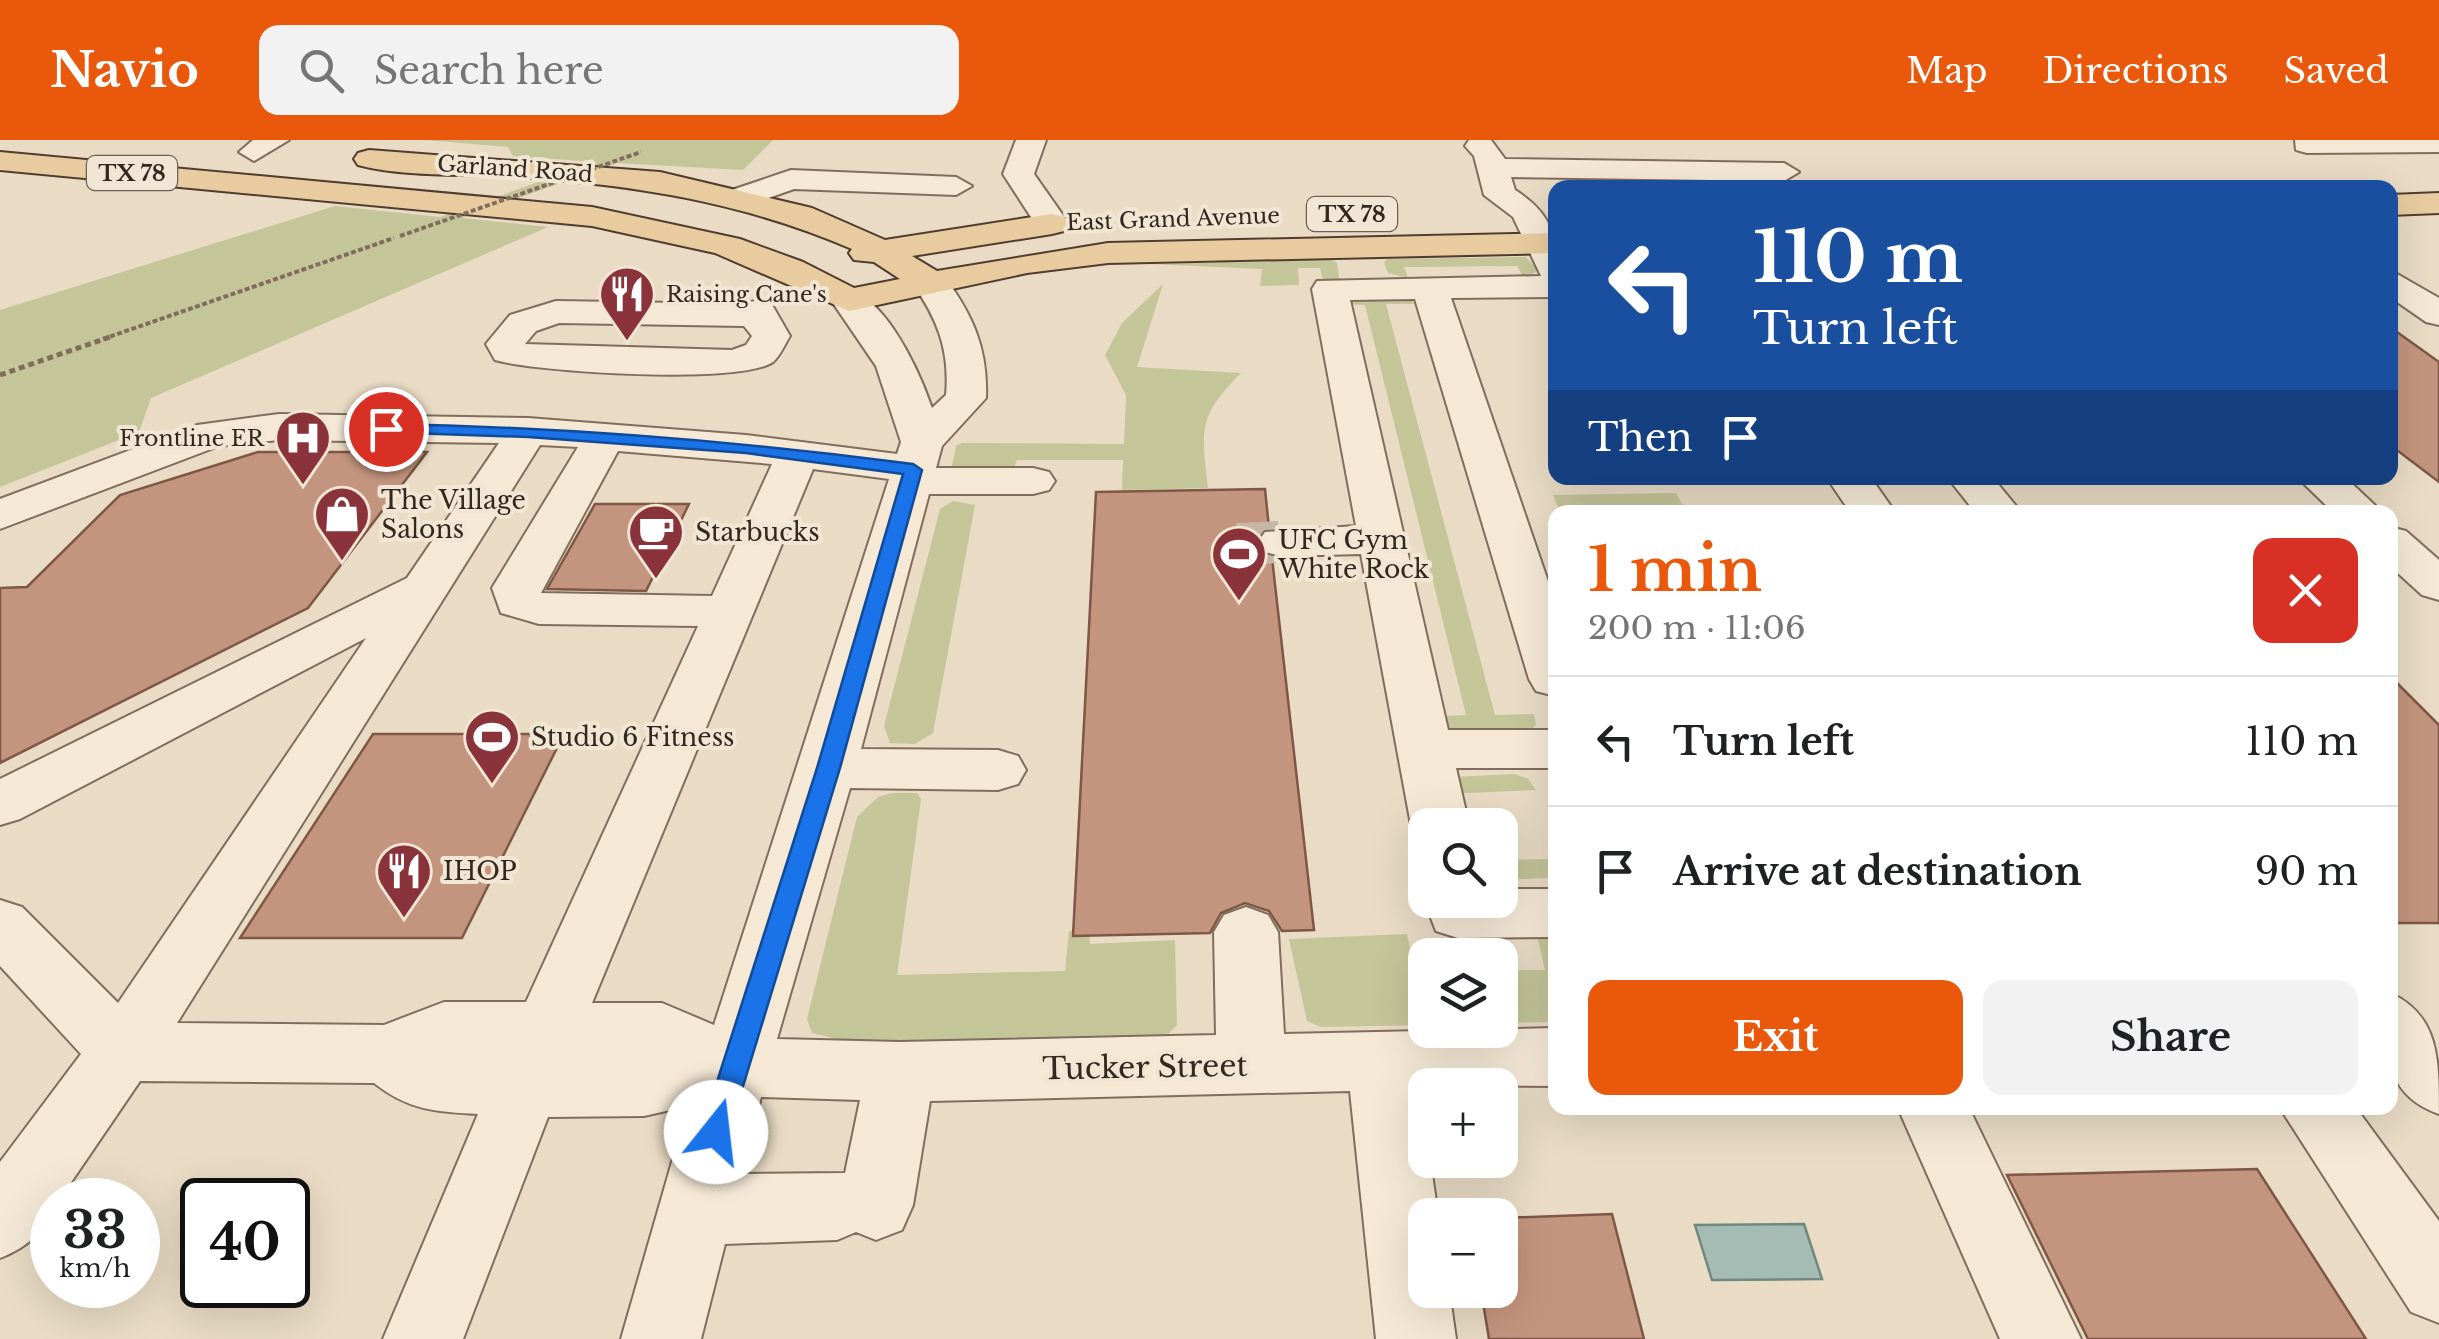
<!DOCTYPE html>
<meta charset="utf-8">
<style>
:root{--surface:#fff;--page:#f2f2f2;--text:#202124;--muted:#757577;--line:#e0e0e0;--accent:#ea580c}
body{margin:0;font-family:"Libre Baskerville",serif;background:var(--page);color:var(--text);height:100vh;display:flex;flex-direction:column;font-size:38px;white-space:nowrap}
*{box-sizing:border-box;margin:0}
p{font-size:32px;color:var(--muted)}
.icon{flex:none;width:55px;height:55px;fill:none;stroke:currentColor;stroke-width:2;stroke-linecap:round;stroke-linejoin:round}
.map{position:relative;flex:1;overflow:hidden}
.details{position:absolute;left:1548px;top:365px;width:850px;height:610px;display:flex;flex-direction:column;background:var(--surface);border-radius:20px;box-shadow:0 10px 40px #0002}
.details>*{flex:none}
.banner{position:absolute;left:1548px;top:40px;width:850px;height:305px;border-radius:20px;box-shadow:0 10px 40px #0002;background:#1a4fa0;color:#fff;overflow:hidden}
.fabs{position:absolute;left:1408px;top:668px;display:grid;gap:20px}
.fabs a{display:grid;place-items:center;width:110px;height:110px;border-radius:20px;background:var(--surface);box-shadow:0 10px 40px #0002;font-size:50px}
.speed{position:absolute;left:30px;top:1038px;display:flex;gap:20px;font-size:50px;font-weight:700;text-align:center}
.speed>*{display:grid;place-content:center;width:130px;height:130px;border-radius:50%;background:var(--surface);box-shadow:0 10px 40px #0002;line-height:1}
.speed small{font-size:25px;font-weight:400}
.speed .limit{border:5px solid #111;border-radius:15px;background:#fff;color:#111}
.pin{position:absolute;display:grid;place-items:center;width:85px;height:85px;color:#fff;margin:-42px;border:5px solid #fff;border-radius:50%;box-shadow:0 2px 10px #0007}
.me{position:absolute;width:110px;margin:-55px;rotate:16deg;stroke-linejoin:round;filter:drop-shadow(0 0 8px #0008)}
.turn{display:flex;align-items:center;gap:35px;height:210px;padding:0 40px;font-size:45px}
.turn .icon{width:130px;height:130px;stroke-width:2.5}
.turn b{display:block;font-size:70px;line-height:85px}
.then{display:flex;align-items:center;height:95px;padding:0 40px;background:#0003;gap:20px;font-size:38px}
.round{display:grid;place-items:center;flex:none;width:105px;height:105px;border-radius:20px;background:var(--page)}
.summary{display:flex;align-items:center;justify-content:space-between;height:170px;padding:0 40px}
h1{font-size:60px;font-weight:800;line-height:75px;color:var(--accent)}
.primary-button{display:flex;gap:20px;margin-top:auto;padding:20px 40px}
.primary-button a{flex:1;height:115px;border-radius:20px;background:var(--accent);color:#fff;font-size:40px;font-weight:800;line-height:115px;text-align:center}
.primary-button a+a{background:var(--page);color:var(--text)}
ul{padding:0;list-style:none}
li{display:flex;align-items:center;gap:30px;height:130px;padding:0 40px;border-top:2px solid var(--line)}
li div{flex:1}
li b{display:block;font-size:38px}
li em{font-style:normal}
header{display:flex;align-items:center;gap:60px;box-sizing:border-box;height:140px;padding:0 50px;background:var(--accent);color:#fff}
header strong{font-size:48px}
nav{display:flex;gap:55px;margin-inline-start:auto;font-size:35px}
.search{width:700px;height:90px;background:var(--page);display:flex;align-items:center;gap:25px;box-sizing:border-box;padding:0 35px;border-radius:20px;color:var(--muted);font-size:38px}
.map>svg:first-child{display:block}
.green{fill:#c4c599}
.water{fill:#a5bcb4;stroke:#6e8980;stroke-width:2.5}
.building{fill:#c3957e;stroke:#7e5745;stroke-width:2.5}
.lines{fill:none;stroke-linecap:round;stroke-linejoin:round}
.minor-tunnel{stroke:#c5b7a3;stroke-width:42;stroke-dasharray:42 21;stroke-linecap:butt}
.minor-casing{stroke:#816d5d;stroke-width:4}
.major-casing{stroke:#503c30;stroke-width:4}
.path-far1{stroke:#816d5d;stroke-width:4;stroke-dasharray:5 2.5;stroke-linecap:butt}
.path{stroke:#816d5d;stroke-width:5;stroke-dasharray:6 4;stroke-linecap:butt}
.minor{fill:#f5e9d6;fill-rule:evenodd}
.major{fill:#e8cca0;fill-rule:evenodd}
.path-bridge{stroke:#816d5d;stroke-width:4;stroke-dasharray:5 2.5;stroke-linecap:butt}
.route{fill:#1a73e8;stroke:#114b97;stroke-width:2.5}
.labels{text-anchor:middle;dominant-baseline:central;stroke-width:8;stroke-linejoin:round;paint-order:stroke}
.far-street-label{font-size:22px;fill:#33271f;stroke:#f1e6d3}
.shield{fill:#f1e6d3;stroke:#6c6055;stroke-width:2.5}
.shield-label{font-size:22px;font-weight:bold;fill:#33271f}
.far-poi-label{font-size:22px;fill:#33271f;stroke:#f1e6d3;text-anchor:start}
.poi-label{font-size:25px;fill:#33271f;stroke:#f1e6d3;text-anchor:start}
.near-street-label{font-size:30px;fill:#33271f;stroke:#f1e6d3}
</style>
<header>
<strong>Navio</strong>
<div class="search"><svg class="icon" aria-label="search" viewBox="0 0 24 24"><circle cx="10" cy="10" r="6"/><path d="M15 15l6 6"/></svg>Search here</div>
<nav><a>Map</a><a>Directions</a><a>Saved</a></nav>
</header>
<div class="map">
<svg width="2439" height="1199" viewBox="0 0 2439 1199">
<rect width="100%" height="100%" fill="#e9dbc4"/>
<g class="green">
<path d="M425 0H773L743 30 617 23 462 78 548 87 151 258 139 292 0 347V170L335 66 440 77 595 22 513 16 508 7Z"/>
<path d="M1525 117 1539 130 1524 138 1517 126 1404 127 1408 138 1388 133 1384 123 1387 119Z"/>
<path d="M1330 119 1337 123 1340 143 1324 144 1320 128H1298L1299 145 1260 146 1262 129 1149 124Z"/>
<path d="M1163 144 1137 227 1241 233C1198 276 1201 289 1208 348L1122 350 1123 320H1017L1012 332 952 326 956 306 962 303 1124 304 1126 255 1105 215 1122 183Z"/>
<path d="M1409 158 1414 164H1386L1495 575 1534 574 1536 585 1525 595 1454 597 1426 577 1466 575 1365 165 1338 164 1339 160Z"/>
<path d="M1676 353 1686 372H1560L1553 355Z"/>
<path d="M953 361 975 365 933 593 915 604 890 603 884 586 940 369Z"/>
<path d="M1515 634 1528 639 1536 650 1443 654 1453 637Z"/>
<path d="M892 653H917L921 659 897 835 1065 831 1069 791 1089 790 1090 804 1175 800 1177 885 1164 898 845 901 812 893 807 879 857 677 878 657Z"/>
<path d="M1555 719V729L1547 738 1500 740V720Z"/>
<path d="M1535 786 1555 787V882L1500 883V830H1545Z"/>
<path d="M1407 794 1415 830 1425 831V885L1321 887 1307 881 1289 799Z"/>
</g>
<path class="water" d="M1804 1084 1822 1139 1712 1140 1695 1085Z"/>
<g class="building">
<path d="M2390 187 2439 222V342L2390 305Z"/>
<path d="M258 312H427L308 468 0 623V448L27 447 120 355Z"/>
<path d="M1265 349 1269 388 1262 390 1254 402 1262 414 1272 418 1314 790 1282 791 1269 771 1245 763 1221 773 1210 793 1073 796 1096 352Z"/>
<path d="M595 364H689L646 451 547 449Z"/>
<path d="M2390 536 2439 585V783H2390Z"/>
<path d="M373 594H564L462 798H240Z"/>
<path d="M2257 1029 2366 1199H2088L2007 1035Z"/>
<path d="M1612 1074 1644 1199H1489L1481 1150H1500V1078Z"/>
</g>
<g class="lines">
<path class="minor-tunnel" d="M1237 404 1281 402"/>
<g class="minor-casing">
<g id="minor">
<path d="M253 0H289L254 21 239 12Z"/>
<path d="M1016 0H1046L1034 34 1069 84 1064 91H1040L1003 34Z"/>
<path d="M1469 0H1491L1505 19 1784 23 1799 32 1784 41 1511 37 1515 50C1562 80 1555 106 1555 157L1451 158 1555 462V556L1536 551 1529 539 1415 159 1350 160 1448 590H1555V628H1456L1469 685H1425V702L1411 685 1361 414 1281 416 1265 412 1258 402 1265 392 1356 386 1312 149 1317 141 1541 136 1513 77 1484 55 1474 16 1465 6Z"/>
<path d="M2295 0H2439V12L2307 13 2296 10Z"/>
<path d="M791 30 956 37 972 46 956 55 794 49 740 68 724 58 729 51Z"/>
<path d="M929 130 942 133C972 174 988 207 986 258L942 306 936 328H1033L1049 332 1055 341 1049 350 1033 354H929L861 609 998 610 1018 616 1026 630 1018 644 998 650 850 648 777 899 900 902 1216 895 1214 792 1224 775 1246 767 1268 775 1278 792 1284 894 1555 888V946L1425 945 1419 949 1425 1020H1430L1438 1075H1425V1150H1449L1456 1199H1376L1350 951 930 961 913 1065 902 1090 876 1100 856 1092 837 1100 725 1104 701 1199H621L688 966 644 976 548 977 463 1199H383L478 974C436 972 408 970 374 943L140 941 59 1060H52C52 1089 24 1109 0 1118V1022L81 914 0 826V760L22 767 118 863 366 498 20 679 0 685V639L407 438 499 303 279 300 219 306 0 389V359L197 285 279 274 528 278 746 295 897 314 901 302 876 226 831 160 836 152C880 141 920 233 932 268L946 255C950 209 937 178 911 141L916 133ZM540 305 578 307 492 448 501 473 539 484 698 486 526 862H444L384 885 177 883ZM618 311 772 324 712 456 541 453ZM813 329 889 339 714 885 662 863H592ZM761 957 860 960 845 1033 742 1034Z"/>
<path d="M2390 130 2439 158V185L2426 182 2390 157Z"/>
<path d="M758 160 771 163 790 196C785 204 780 216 773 222 740 245 537 232 495 220L486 204 510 175 556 161 744 164ZM559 183 744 186 752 196 746 205 732 210 525 204 536 191Z"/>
<path d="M1827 338H1871L1895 372H1850Z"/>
<path d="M1948 338H1993L2021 372H1975Z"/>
<path d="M2298 338H2346L2382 372H2333Z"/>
<path d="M2390 387 2406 391 2439 420V460L2422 455 2390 426Z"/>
<path d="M1500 749H1555V797L1458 798 1436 791 1424 760 1425 758 1500 760Z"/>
<path d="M2390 853C2439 875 2439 919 2439 974 2378 952 2390 907 2390 853Z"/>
<path d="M1898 968H1969L2081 1199H2000Z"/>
<path d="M2280 968H2356L2439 1081V1183L2411 1172Z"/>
</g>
</g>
<g class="major-casing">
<g id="major">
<path d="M369 10 660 32 812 68 885 100 1052 74 1064 77 1069 84 1064 91 1052 94 912 116 937 131 1108 103 1555 93V113L1108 123 1027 133 849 171 715 113 592 86 0 30V12L592 67 740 99 803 122 854 148 900 139 874 122 854 120 849 113 852 109C743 62 635 45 518 37 466 33 408 38 358 25L354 19 358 13Z"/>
<path d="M2439 53V73L2390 75V55Z"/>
</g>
</g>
<path class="path-far1" d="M103 199 394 98"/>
<path class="path" d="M0 235 110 197"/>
<use href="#minor" class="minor"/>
<use href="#major" class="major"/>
<path class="path-bridge" d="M400 96 641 12"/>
</g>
<path class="route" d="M386 284C563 287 737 301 913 324L922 330 840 628 726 1002 716 1005 706 1002 701 992 817 628 903 334 746 313 528 297 380 292 377 289Z"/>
<defs>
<g id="restaurant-pin" transform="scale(2.875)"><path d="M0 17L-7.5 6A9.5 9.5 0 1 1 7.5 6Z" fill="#8a333b" stroke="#f1e6d3"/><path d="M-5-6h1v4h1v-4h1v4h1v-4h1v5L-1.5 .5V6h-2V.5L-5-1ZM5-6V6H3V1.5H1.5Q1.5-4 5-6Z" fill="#fff"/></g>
<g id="hospital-pin" transform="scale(2.875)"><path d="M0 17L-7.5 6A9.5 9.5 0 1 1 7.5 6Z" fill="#8a333b" stroke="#f1e6d3"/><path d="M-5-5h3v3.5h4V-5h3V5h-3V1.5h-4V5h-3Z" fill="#fff"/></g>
<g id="shop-pin" transform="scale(2.875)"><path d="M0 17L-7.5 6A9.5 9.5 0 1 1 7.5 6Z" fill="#8a333b" stroke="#f1e6d3"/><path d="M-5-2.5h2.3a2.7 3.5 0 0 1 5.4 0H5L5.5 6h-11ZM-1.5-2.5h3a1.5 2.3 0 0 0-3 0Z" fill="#fff"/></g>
<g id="cafe-pin" transform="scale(2.875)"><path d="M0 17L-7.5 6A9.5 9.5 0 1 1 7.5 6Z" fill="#8a333b" stroke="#f1e6d3"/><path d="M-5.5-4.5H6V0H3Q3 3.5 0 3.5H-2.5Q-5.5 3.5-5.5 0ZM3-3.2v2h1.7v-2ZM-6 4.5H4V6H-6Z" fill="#fff"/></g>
<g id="stadium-pin" transform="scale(2.875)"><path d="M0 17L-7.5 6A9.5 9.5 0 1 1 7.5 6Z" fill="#8a333b" stroke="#f1e6d3"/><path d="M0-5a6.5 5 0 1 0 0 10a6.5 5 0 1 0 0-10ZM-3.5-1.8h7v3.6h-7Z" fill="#fff"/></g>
</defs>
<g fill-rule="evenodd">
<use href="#restaurant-pin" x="627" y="154"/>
<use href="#hospital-pin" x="303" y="298"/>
<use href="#shop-pin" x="342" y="374"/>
<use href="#cafe-pin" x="656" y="392"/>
<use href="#stadium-pin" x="1239" y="414"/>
<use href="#stadium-pin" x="492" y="597"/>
<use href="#restaurant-pin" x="404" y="731"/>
</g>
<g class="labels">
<g class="far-street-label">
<text transform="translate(515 29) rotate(4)">Garland Road</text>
<text transform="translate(1173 79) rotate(-2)">East Grand Avenue</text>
</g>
<g class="shield">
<rect x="87" y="16" width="90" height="34" rx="8"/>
<rect x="1307" y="57" width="90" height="34" rx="8"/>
</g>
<g class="shield-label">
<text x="132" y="33">TX 78</text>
<text x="1352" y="74">TX 78</text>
</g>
<g class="far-poi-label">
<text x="666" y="154">Raising Cane's</text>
<text x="264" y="298" text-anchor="end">Frontline ER</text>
</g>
<g class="poi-label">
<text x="381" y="360">The Village<tspan x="381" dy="29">Salons</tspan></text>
<text x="695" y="392">Starbucks</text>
<text x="1278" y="400">UFC Gym<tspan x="1278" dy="29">White Rock</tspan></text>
<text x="531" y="597">Studio 6 Fitness</text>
<text x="443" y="731">IHOP</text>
</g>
<g class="near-street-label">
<text transform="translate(1145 927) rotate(-1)">Tucker Street</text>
</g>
</g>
</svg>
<div class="fabs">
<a><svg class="icon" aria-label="search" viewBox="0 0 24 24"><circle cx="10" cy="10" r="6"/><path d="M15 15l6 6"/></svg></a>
<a><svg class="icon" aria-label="layers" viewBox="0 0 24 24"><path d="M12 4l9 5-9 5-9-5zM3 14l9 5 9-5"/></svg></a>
<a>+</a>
<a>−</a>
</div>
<div class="speed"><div>33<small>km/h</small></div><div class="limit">40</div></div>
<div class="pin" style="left:386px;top:289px;background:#d93025"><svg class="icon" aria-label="arrive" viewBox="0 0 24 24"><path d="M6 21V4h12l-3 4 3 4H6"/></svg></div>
<svg class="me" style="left:716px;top:992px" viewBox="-20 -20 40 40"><circle r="19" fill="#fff"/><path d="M0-13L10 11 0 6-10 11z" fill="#1a73e8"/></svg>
<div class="banner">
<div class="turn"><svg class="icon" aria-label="left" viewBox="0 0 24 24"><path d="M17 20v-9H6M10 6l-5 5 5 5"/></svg><div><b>110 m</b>Turn left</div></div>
<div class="then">Then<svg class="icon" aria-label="arrive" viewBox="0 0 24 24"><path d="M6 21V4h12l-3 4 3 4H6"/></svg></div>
</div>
<section class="details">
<div class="summary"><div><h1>1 min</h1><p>200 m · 11:06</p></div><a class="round" style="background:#d93025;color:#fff"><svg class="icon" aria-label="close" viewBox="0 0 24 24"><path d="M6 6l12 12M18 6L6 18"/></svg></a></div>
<ul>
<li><svg class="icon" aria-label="left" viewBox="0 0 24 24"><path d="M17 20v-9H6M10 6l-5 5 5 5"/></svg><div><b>Turn left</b></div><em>110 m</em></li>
<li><svg class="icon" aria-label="arrive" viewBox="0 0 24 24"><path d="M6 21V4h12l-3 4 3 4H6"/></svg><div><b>Arrive at destination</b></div><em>90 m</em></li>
</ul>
<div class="primary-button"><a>Exit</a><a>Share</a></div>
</section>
</div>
